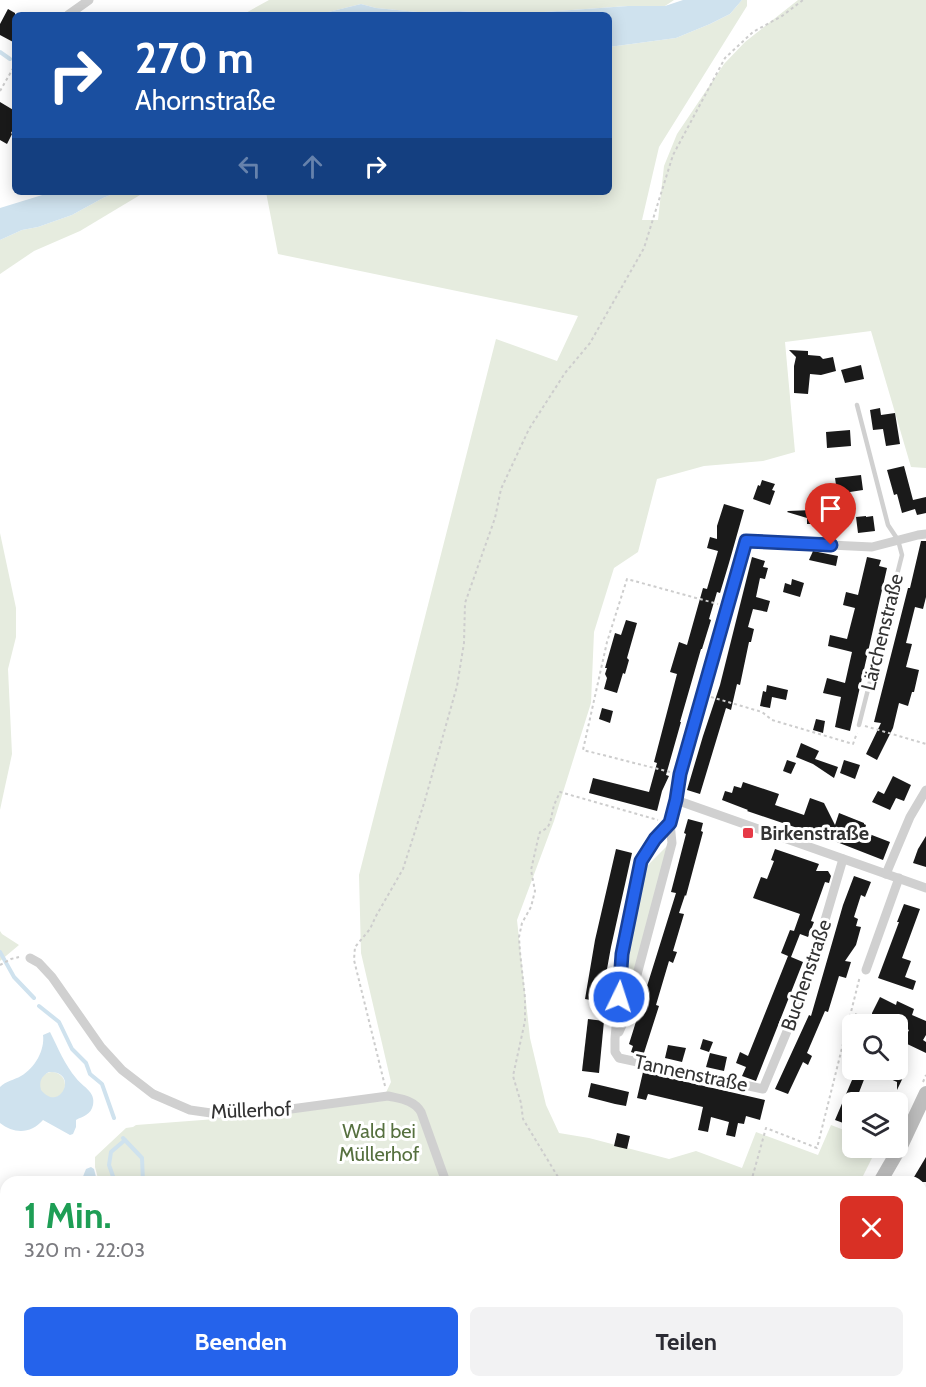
<!DOCTYPE html>
<html lang="de">
<meta charset="utf-8">
<style>
:root{--surface:#fff;--page:#f2f2f3;--text:#2b2b33;--muted:#7c7c81;--accent:#2563eb}
body{margin:0;font-family:Cabin,sans-serif;background:var(--page);color:var(--text);height:100vh;display:flex;flex-direction:column;font-size:22px;white-space:nowrap}
*{box-sizing:border-box;margin:0}
p{font-size:20px;color:var(--muted)}
.icon{flex:none;width:33px;height:33px;fill:none;stroke:currentColor;stroke-width:2;stroke-linecap:round;stroke-linejoin:round}
.map{position:relative;flex:1;overflow:hidden}
.drawer{position:absolute;left:0px;top:1176px;width:927px;height:212px;display:flex;flex-direction:column;background:var(--surface);border-radius:18px 18px 0 0;box-shadow:0 3px 15px #0003}
.drawer>*{flex:none}
.top-card{position:absolute;left:12px;top:12px;width:600px;height:183px;border-radius:9px;box-shadow:0 3px 15px #0003;background:#1a4fa0;color:#fff;overflow:hidden}
.fabs{position:absolute;left:842px;top:1014px;display:grid;gap:12px}
.fabs a{display:grid;place-items:center;width:66px;height:66px;border-radius:9px;background:var(--surface);box-shadow:0 3px 15px #0003;font-size:30px}
.pin{position:absolute;display:grid;place-items:center;width:51px;height:51px;color:#fff;margin:-62px -26px;border-radius:50% 50% 50% 0;rotate:-45deg;box-shadow:0 0 6px #0007}
.pin .icon{rotate:45deg}
.me{position:absolute;width:66px;margin:-33px;rotate:4deg;stroke-linejoin:round;filter:drop-shadow(0 0 4px #0008)}
.turn{display:flex;align-items:center;gap:21px;height:126px;padding:0 24px;font-size:27px}
.turn .icon{width:78px;height:78px;stroke-width:2.5}
.turn b{display:block;font-size:42px;line-height:51px}
.lanes{display:flex;align-items:center;height:57px;padding:0 24px;background:#0003;justify-content:center;gap:30px;direction:ltr}
.lanes .off{opacity:.35}
.round{display:grid;place-items:center;flex:none;width:63px;height:63px;border-radius:9px;background:var(--page)}
.headline{display:flex;align-items:center;justify-content:space-between;height:102px;padding:0 24px}
h1{font-size:36px;font-weight:700;line-height:45px;color:#1e9e55}
.button{display:flex;gap:12px;margin-top:auto;padding:12px 24px}
.button a{flex:1;height:69px;border-radius:9px;background:var(--accent);color:#fff;font-size:24px;font-weight:700;line-height:69px;text-align:center}
.button a+a{background:var(--page);color:var(--text)}
.map>svg:first-child{display:block}
.green{fill:#e6ecdf}
.water{fill:#cfe2ee;fill-rule:evenodd}
.lines{fill:none;stroke-linecap:round;stroke-linejoin:round}
.stream{stroke:#cfe2ee;stroke-width:4}
.building{fill:#1a1a1a}
.path{stroke:#cdcdcd;stroke-width:2;stroke-dasharray:3 3;stroke-linecap:butt}
.service{stroke:#d0d0d0;stroke-width:4.5}
.minor{stroke:#d0d0d0;stroke-width:9}
.secondary{stroke:#bdbdbd;stroke-width:14}
.route-casing{stroke:#184099;stroke-width:15}
.route{stroke:#2563eb;stroke-width:10}
.poi-dot{fill:#e63946;stroke:#fff;stroke-width:2}
.labels{text-anchor:middle;dominant-baseline:central;stroke-width:6;stroke-linejoin:round;paint-order:stroke}
.street-label{font-size:20px;fill:#333;stroke:#fff}
.poi-label{font-size:20px;font-weight:bold;fill:#333;stroke:#fff;text-anchor:start}
.park-label{font-size:20px;fill:#56703f;stroke:#fff}
</style>
<div class="map">
<svg width="926" height="1387" viewBox="0 0 926 1387">
<rect width="100%" height="100%" fill="#fff"/>
<g class="green">
<path d="M269 0H674L665 6H628L515 14 459 11 418 12 376 8 361 4 316 15H242Z"/>
<path d="M742 0H747V6L659 147 642 220H638H658L664 166 677 134 724 64 745 42 798 0H926V468L911 467 871 331 785 342 795 452 763 461 704 466 657 479 638 552 614 568 594 632 591 703 554 821 517 920 530 1038 546 1105 559 1133 589 1138 669 1159 696 1151 742 1168 756 1132 818 1155 831 1125 852 1133V1148H877L860 1182H99L95 1167V1157L126 1128 133 1127 136 1125 229 1118 382 1101 391 1082 361 953 359 875 496 339 557 361 578 316 278 254 266 192H609V47L676 38 710 24 730 14Z"/>
<path d="M118 192H145L80 231 34 251 0 274V240L22 230 38 227 72 215 103 198Z"/>
<path d="M0 533 16 608V637L8 669 12 754 0 810Z"/>
<path d="M668 845 630 990 623 989 630 931 645 868Z"/>
<path d="M0 931 2 934 19 945 0 961Z"/>
<circle cx="52" cy="1085" r="13"/>
<path d="M68 1382H744L739 1387H65Z"/>
<path d="M855 1382H908L920 1387H853Z"/>
</g>
<g class="water">
<path d="M683 0H742L730 14 710 24 676 38 609 47V15H316L361 4 376 8 418 12 459 11 515 14 628 6H665Z"/>
<path d="M52 192H118L103 198 72 215 38 227 22 230 0 240V208Z"/>
<path d="M50 1032C58 1048 65 1065 76 1078 83 1087 96 1092 93 1105 91 1115 83 1116 76 1120V1127L73 1134 70 1135 43 1120C31 1134 14 1134 0 1123V1087C6 1081 14 1080 21 1076 35 1068 45 1050 43 1035ZM49 1072C80 1071 60 1114 41 1090 39 1082 41 1076 49 1072Z"/>
<path d="M91 1167 94 1169 96 1177 92 1182H87L82 1179 86 1169Z"/>
</g>
<g class="lines">
<g class="stream">
<path d="M0 52 10 59"/>
<path d="M0 952 14 977 34 998"/>
<path d="M39 1006 59 1022 72 1049 86 1063 90 1074 102 1084 114 1118"/>
<path d="M123 1138 142 1158 143 1182"/>
<path d="M115 1182 109 1165 111 1152 125 1140"/>
<path d="M215 1382 217 1387"/>
</g>
</g>
<g class="building">
<path d="M8 9 15 13V43L0 35V24Z"/>
<path d="M0 102 15 111V126L11 133 12 134 7 144 0 140Z"/>
<path d="M789 350 808 351V355L820 356 823 359 833 357 836 371 821 375 810 374 808 394 794 393V366L796 357Z"/>
<path d="M861 365 864 379 845 383 841 370Z"/>
<path d="M880 408 881 415 895 413 900 444 886 446 883 429 873 430 870 410Z"/>
<path d="M850 430 851 446 827 448 826 432Z"/>
<path d="M904 466 913 500 926 497V513L917 515 915 509 902 513 897 494 894 495 887 470Z"/>
<path d="M861 475 863 490 850 492 853 517 825 520V524H807V518L787 512 788 511 837 509 838 498 835 478Z"/>
<path d="M762 480 775 484 772 490 775 491 770 505 753 499 758 485 760 486Z"/>
<path d="M724 504 744 510 729 563 720 593 717 592 709 619 711 620 702 649H701L680 722H681L666 775 669 776 662 791 657 811 589 793 593 778 649 792 657 763 654 762 677 674 670 672 679 642 687 645 703 588 707 589 718 551 707 548 710 537 717 539V526Z"/>
<path d="M866 516V517L873 516 875 531 858 533 856 517Z"/>
<path d="M921 541H926V597L923 609 915 607 906 643 912 644 906 667 919 670 914 692H912L908 706 899 703 893 728 877 760 866 754 881 723 874 722 908 588H910Z"/>
<path d="M813 551 838 556 836 566 809 560Z"/>
<path d="M752 557 765 561 763 567 768 568 765 579 760 578 756 597 770 601 767 612 753 609 748 627 754 629 751 642H749L740 685 737 684 731 710 726 708 700 794 687 790 703 736 720 685Z"/>
<path d="M867 557 881 560 879 566 887 568 850 731 835 727 841 697 823 693 827 678 845 683 852 652 828 646 830 635 847 639 855 608 843 605 846 592 858 595Z"/>
<path d="M792 579 804 583 800 597 783 592 785 583 791 585Z"/>
<path d="M626 620 637 623 627 658 629 660 625 674 623 673 617 693 604 689 607 678 605 674 607 668H605L615 633 621 635Z"/>
<path d="M767 685 788 690 786 700 772 697 770 708 760 706 763 691 766 692Z"/>
<path d="M602 708 613 711 610 723 599 719Z"/>
<path d="M816 719 825 721 823 733 813 730Z"/>
<path d="M801 743 819 751 815 759 838 767 834 778 813 764 796 757Z"/>
<path d="M787 760 796 763 791 774 783 771Z"/>
<path d="M844 760 860 765 855 779 840 773Z"/>
<path d="M893 776 911 785 904 801 896 798 890 810 872 802 878 791 884 794Z"/>
<path d="M743 782 779 794 775 805 804 815 810 798 824 803 835 825 839 813 864 823V824L866 825 864 832 890 842 883 860 824 837 747 811 748 810 722 800 725 791 732 793 734 786 741 788Z"/>
<path d="M688 819 703 823 701 831 703 832 686 896 685 895 679 913 684 914 673 951 677 952 673 963 669 961 656 1005 659 1006 643 1056 631 1052 633 1046 629 1044 676 893 671 892 686 834 684 833Z"/>
<path d="M926 836V867L913 863 918 849Z"/>
<path d="M616 849 632 853 611 947 601 1002 585 999 595 940Z"/>
<path d="M775 849 819 864 816 871H828L831 876 829 883 825 882 811 921 814 922 808 937 800 934 791 957 803 962 756 1081 742 1076 746 1067 736 1063 740 1052 748 1056 788 956 781 953 790 930 794 931 800 914 753 898 761 877 767 879 774 861 771 860Z"/>
<path d="M854 876 871 882 865 897 861 895 854 917 858 919 856 926 861 927 856 945 845 961 851 962 846 978 839 976 828 1012 825 1011 807 1053 812 1056 808 1065 803 1062 788 1094 775 1089 809 1015 811 1016 843 905Z"/>
<path d="M904 904 920 909 902 958 911 961 905 977 916 981 913 990 878 978 899 922H897Z"/>
<path d="M880 997 896 1005 897 1001 914 1009 912 1015 926 1021V1035L923 1040 926 1042V1053L903 1042 909 1030 897 1024H887L872 1017V1013Z"/>
<path d="M588 1019 604 1021 599 1073 582 1071Z"/>
<path d="M703 1039 713 1042 709 1052 700 1049Z"/>
<path d="M668 1045 686 1048 682 1062 665 1058Z"/>
<path d="M710 1053 727 1057 724 1071 706 1067Z"/>
<path d="M897 1062 908 1067 897 1090V1082L871 1070H897Z"/>
<path d="M643 1072 765 1100 760 1120 746 1116 744 1124 738 1123 735 1137 726 1135 729 1122 711 1117 708 1132 698 1130 703 1107 648 1094 646 1100 637 1098Z"/>
<path d="M855 1073 865 1077 858 1095 852 1102V1120L848 1118 846 1124 835 1120Z"/>
<path d="M591 1083 629 1092 626 1106 615 1104 588 1097Z"/>
<path d="M617 1133 630 1136 627 1149 614 1146Z"/>
<path d="M926 1157V1182H911Z"/>
</g>
<g class="lines">
<g class="path">
<path d="M0 91 15 65"/>
<path d="M711 697 762 712 772 720 853 744 857 733"/>
<path d="M865 726 926 744"/>
<path d="M670 772 583 750 607 642 627 579 718 604"/>
<path d="M0 965 11 959 19 957"/>
<path d="M855 1014 878 1024"/>
<path d="M923 1082 926 1075"/>
<path d="M385 1086 354 960 355 947 370 929 376 916 403 869 425 800 457 686 464 643 465 603 495 518 501 489 529 429 565 373 590 343 644 248 673 155 725 58 753 32 782 16 803 0"/>
<path d="M897 1118 904 1109"/>
<path d="M880 1156 883 1148"/>
<path d="M561 1182 523 1119 521 1103 513 1076 525 1021V998L520 952 519 937 522 923 531 907 535 891 531 870 538 839 540 832 547 828 550 823 554 805 560 792 658 820"/>
<path d="M751 1182 766 1128 817 1148 860 976"/>
<path d="M714 1387 726 1382"/>
</g>
<path class="service" d="M857 405 888 525 898 540 902 555 859 725"/>
<g class="minor">
<path d="M68 15 89 0"/>
<path d="M676 800 926 888"/>
<path d="M843 859 805 988 763 1089 619 1058 615 1052V1039L622 954 641 862 655 839 670 823 676 800 680 775 746 541 872 547 918 535 926 534"/>
<path d="M886 874 910 817 926 790"/>
<path d="M30 958 39 963 52 977 101 1047 122 1070 153 1094 190 1110 218 1114 276 1111 388 1096C401 1099 414 1100 421 1112L446 1182"/>
<path d="M866 970 899 878"/>
<path d="M619 1032 626 1016 672 843 670 823"/>
<path d="M921 1224 926 1226"/>
<path d="M921 1261 926 1253"/>
<path d="M617 1382 625 1387"/>
</g>
<g class="secondary">
<path d="M880 1182 902 1144 926 1093"/>
<path d="M753 1387 757 1382"/>
</g>
</g>
<g class="lines">
<g class="route-casing">
<path id="route" d="M619 997 622 954 641 861 655 839 670 823 676 800 680 774 746 541 831 545"/>
</g>
<use href="#route" class="route"/>
</g>
<rect class="poi-dot" x="742" y="827" width="12" height="12" rx="3"/>
<g class="labels">
<g class="street-label">
<text transform="translate(882 632) rotate(-76)">Lärchenstraße</text>
<text transform="translate(806 975) rotate(-71)">Buchenstraße</text>
<text transform="translate(691 1073) rotate(12)">Tannenstraße</text>
<text transform="translate(251 1110) rotate(-2)">Müllerhof</text>
</g>
<g class="poi-label">
<text x="760" y="833">Birkenstraße</text>
</g>
<g class="park-label">
<text x="379" y="1131">Wald bei<tspan x="379" dy="23">Müllerhof</tspan></text>
</g>
</g>
</svg>
<div class="fabs">
<a><svg class="icon" aria-label="search" viewBox="0 0 24 24"><circle cx="10" cy="10" r="6"/><path d="M15 15l6 6"/></svg></a>
<a><svg class="icon" aria-label="layers" viewBox="0 0 24 24"><path d="M12 4l9 5-9 5-9-5zM3 14l9 5 9-5"/></svg></a>
</div>
<div class="pin" style="left:831px;top:545px;background:#d93025"><svg class="icon" aria-label="arrive" viewBox="0 0 24 24"><path d="M6 21V4h12l-3 4 3 4H6"/></svg></div>
<svg class="me" style="left:619px;top:997px" viewBox="-20 -20 40 40"><circle r="17" fill="#2563eb" stroke="#fff" stroke-width="3"/><path d="M0-11L8 9 0 5-8 9z" fill="#fff"/></svg>
<div class="top-card">
<div class="turn"><svg class="icon" aria-label="right" viewBox="0 0 24 24"><path d="M7 20v-9h11M14 6l5 5-5 5"/></svg><div><b>270 m</b>Ahornstraße</div></div>
<div class="lanes"><svg class="icon off" aria-label="left" viewBox="0 0 24 24"><path d="M17 20v-9H6M10 6l-5 5 5 5"/></svg><svg class="icon off" aria-label="ahead" viewBox="0 0 24 24"><path d="M12 20V5M6 11l6-6 6 6"/></svg><svg class="icon" aria-label="right" viewBox="0 0 24 24"><path d="M7 20v-9h11M14 6l5 5-5 5"/></svg></div>
</div>
<section class="drawer">
<div class="headline"><div><h1>1 Min.</h1><p>320 m · 22:03</p></div><a class="round" style="background:#d93025;color:#fff"><svg class="icon" aria-label="close" viewBox="0 0 24 24"><path d="M6 6l12 12M18 6L6 18"/></svg></a></div>
<div class="button"><a>Beenden</a><a>Teilen</a></div>
</section>
</div>
